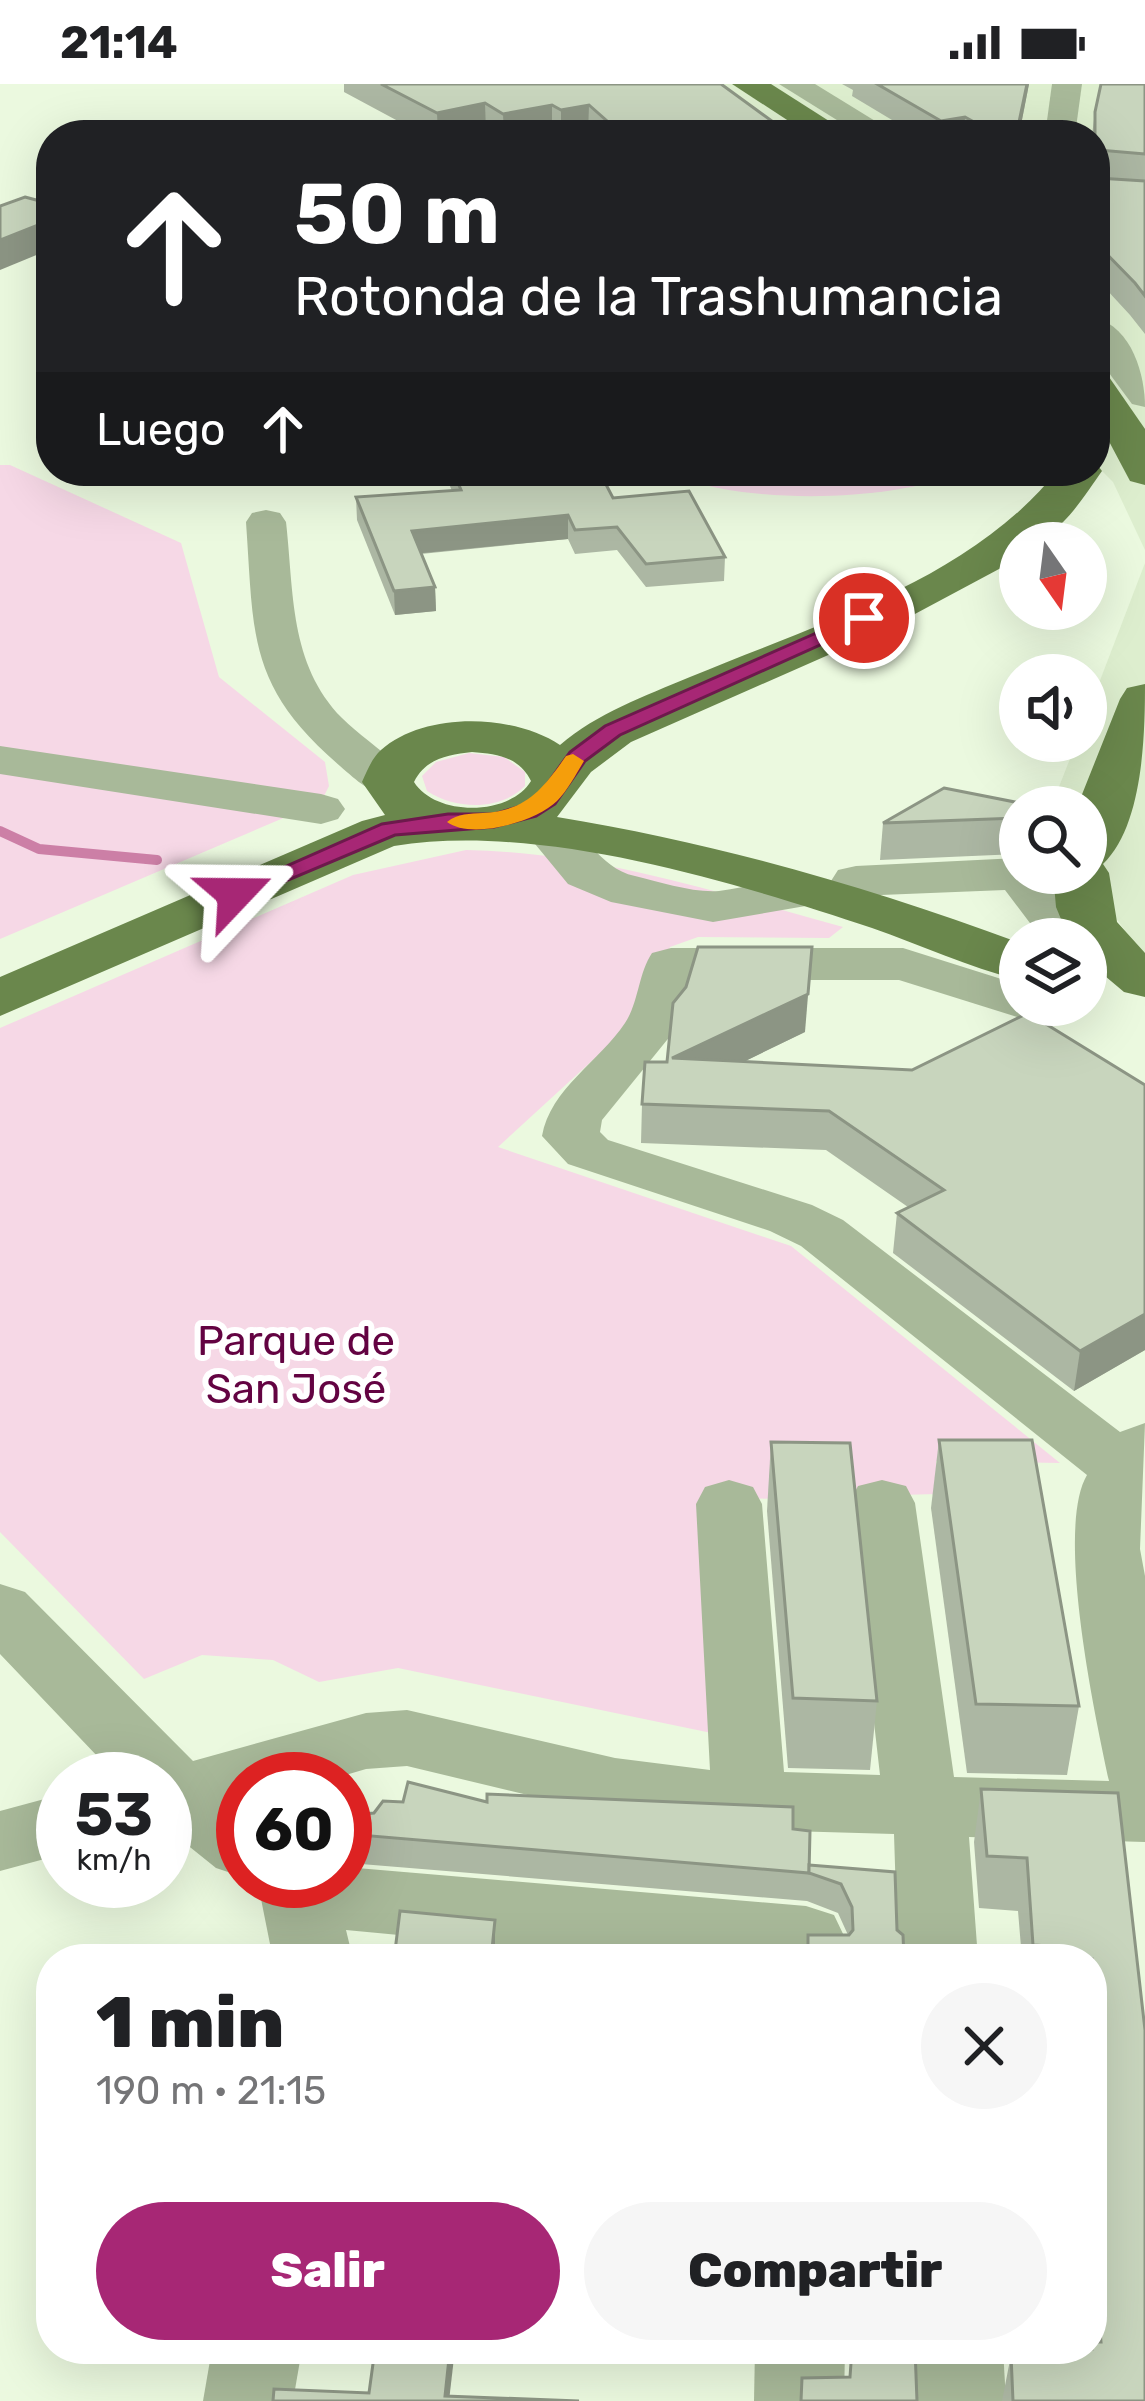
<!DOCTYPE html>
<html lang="es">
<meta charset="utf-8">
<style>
:root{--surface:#fff;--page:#f6f6f6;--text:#202124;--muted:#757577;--accent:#a72775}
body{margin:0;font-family:Rubik,sans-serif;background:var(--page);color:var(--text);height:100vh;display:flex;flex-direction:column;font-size:45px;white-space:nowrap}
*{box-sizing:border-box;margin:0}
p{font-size:39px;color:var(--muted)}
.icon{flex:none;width:66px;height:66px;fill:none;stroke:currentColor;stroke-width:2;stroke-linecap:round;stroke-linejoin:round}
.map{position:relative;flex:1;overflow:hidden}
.panel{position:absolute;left:36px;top:1860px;width:1071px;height:420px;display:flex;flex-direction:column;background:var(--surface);border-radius:48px;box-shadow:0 12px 48px #0002}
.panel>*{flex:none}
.top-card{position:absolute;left:36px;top:36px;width:1074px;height:366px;border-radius:48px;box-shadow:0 12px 48px #0002;background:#202124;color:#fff;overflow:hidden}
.needle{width:78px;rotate:166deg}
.controls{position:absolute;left:999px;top:438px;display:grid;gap:24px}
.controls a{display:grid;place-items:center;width:108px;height:108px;border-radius:50%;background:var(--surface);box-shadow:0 12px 48px #0002;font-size:60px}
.speed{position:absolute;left:36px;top:1668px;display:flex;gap:24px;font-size:60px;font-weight:700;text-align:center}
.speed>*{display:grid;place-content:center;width:156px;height:156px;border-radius:50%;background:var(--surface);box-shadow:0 12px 48px #0002;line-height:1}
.speed small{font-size:30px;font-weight:400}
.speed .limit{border:18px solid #d22;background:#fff;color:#111}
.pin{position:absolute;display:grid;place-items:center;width:102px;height:102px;color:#fff;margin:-51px;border:6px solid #fff;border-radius:50%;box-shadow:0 3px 12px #0007}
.me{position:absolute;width:132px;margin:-66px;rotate:67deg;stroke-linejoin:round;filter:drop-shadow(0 0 9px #0008)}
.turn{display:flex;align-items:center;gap:42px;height:252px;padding:0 60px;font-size:54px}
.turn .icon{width:156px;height:156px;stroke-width:2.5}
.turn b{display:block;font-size:84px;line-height:102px}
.then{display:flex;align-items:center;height:114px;padding:0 60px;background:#0003;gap:24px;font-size:45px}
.round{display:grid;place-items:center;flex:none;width:126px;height:126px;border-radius:63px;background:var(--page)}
.head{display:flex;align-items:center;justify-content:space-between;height:204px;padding:0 60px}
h1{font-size:72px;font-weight:800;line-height:90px}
.primary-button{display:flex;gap:24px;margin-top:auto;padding:24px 60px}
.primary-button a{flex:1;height:138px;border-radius:72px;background:var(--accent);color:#fff;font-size:48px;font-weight:800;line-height:138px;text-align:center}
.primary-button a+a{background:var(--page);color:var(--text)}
.status{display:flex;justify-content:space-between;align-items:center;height:84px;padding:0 60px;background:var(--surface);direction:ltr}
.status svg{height:33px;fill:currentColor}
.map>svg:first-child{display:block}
.built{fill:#ddeece}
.green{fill:#f6d8e6}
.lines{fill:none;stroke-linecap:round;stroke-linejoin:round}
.stream{stroke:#cc7fa6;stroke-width:10}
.minor{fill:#a8b999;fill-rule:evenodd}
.major{fill:#6a874c;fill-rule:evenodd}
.wall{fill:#acb7a3}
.shaded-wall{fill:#8c9584}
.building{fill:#c8d5bd;stroke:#8c9584;stroke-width:3}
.route{fill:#a72775;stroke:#6d194c;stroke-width:3}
.slow{fill:#f59e0b}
.labels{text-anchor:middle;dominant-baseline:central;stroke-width:12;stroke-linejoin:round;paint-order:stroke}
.park-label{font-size:42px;fill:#630342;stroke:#fff}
</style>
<div class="status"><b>21:14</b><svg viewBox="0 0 49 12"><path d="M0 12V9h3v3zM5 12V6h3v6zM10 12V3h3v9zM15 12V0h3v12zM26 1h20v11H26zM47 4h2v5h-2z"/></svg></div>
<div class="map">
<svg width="1145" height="2317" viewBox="0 0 1145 2317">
<rect width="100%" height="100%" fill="#ebf9df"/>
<g class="built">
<path d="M703 0H1145V466L1113 398 1095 380V51H783Z"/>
<path d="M1145 479V874L1083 789 1086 723H1051L1077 657H1086V633Z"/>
</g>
<g class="green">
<path d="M0 381H10L181 459 219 593 325 678 329 702 321 718 0 855Z"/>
<path d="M666 387H963C895 419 733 422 666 387Z"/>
<path d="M469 669 504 673 525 688V702C500 727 456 726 427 707L422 692 436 678Z"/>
<path d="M466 766C595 768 720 809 843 843L829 854 698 853 670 863 642 931 498 1063 791 1162 1060 1379 936 1377 937 1410 711 1416 726 1652 398 1584 319 1598 273 1576 202 1571 144 1595 0 1448V944L353 791Z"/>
</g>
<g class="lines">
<path class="stream" d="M0 747 39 765 157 776"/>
<g class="minor">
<path d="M779 0H815L898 51H861Z"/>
<path d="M1052 0H1082L1075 51H1045Z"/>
<path d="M1095 234C1132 243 1145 291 1145 323L1132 320 1095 270Z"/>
<path d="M266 426 280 429 286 438C294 508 289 580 342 634 364 656 394 673 412 698L405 708C375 715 362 701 340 682 247 602 254 551 246 438L252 429Z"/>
<path d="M0 662 321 710 338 715 345 725 338 735 321 740 0 690Z"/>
<path d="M551 734C586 743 597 784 635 792 660 798 693 809 719 807 754 803 789 789 823 797L830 808 823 819 713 838 611 818 568 800 526 749 534 739Z"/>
<path d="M1020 774V789H1052L1049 794 1095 855 1087 866 1086 855H1042L1005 806 856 812 838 808 831 797 838 786 856 782Z"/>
<path d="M671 864H903L1020 901V921H1045L1039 929 1020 934 899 896H693L680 940 602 1036 600 1048 608 1056 812 1121 843 1136 1120 1348 1145 1339 1140 1465 1145 1492V1758L969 1753 978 1875H898L894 1750 716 1745 615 1732 407 1682 366 1685 332 1695H243V1793L216 1784 165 1743V1695H119L0 1570V1500L25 1508 193 1677 366 1629 407 1626 615 1674 710 1686 696 1420 705 1403 729 1396 753 1403 762 1420 784 1688 880 1691 849 1419 858 1402 882 1396 906 1402 915 1419 954 1693 1109 1697C1095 1632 1055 1445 1087 1391L801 1162 770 1147 568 1080 542 1052C550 1005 600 977 625 939 639 918 638 890 652 869Z"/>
<path d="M63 1710V1770L0 1787V1727Z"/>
<path d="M345 1783 806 1822 834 1831 845 1854 846 1875H653L346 1846 353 1875H273L260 1810 263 1797H345Z"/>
<path d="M212 2265H302L293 2317H203Z"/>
<path d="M755 2265H845L844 2317H754Z"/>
<path d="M913 2265H1003L1006 2317H916Z"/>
</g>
<g class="major">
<path d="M732 0H771L851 51H810Z"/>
<path d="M1095 290 1109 293 1145 345V401L1130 397 1095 331Z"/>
<path d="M1095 378 1102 387C1082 415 1057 459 1020 459V472L1014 477 885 546 631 658 591 688 557 733C716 759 869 803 1020 859V896C970 884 921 861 872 844 733 798 540 738 394 762L0 932V893L362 737 385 731 362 698C367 687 372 674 381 666 425 627 514 630 560 661 597 629 645 612 690 593 816 540 969 497 1057 387H1095ZM472 668C498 670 519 673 531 697 510 732 436 733 414 698 426 674 448 671 472 668Z"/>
<path d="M1145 600C1145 652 1143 742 1103 780L1109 789 1117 838 1145 869V913L1124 908 1086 876V855L1068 852 1056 823 1053 789H1086V723H1077L1120 615 1127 604Z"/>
</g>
</g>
<g class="wall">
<path d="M344 0H721L791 51H490L486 48 473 51H424L344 8Z"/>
<path d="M842 0H1029L1019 51H917L852 12 853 6Z"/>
<path d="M1145 0V250L1130 231 1095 193V51H1092L1095 28Z"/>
<path d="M444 387H550L613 414 725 473 724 497 646 503 617 466 575 470 568 455 421 470 435 503 436 527 395 531 357 436 356 413 452 407Z"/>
<path d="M1020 723V770L880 776 883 739Z"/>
<path d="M805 948 743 978 1145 1001V1266L1074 1307 893 1169 897 1129 908 1123 826 1066 641 1059 642 1020 667 978Z"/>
<path d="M939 1356 1079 1622 1067 1691 967 1689 931 1424Z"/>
<path d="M771 1358 877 1617 870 1686 788 1684 767 1427Z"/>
<path d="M981 1705 1118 1709 1145 2317H1002L1011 2271 1016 2270 1017 2265H1092V1875H1022L1018 1827 979 1824 974 1758Z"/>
<path d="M403 1718H487L793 1745 809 1782 895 1788 897 1846 904 1875H806L808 1851H848L838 1829 807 1817 361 1780 359 1751 374 1729Z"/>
</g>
<g class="shaded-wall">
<path d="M1027 0H1029L1019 51H982L983 43Z"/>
<path d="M485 19 486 48 473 51H438L437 29Z"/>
<path d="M552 21V50L504 51 503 30Z"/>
<path d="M589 21 588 50 561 51V26Z"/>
<path d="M965 33 964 51H940L941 37Z"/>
<path d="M1099 66 1095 96V69Z"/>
<path d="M51 136V165L0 186V156Z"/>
<path d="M568 431V455L413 470 412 447Z"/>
<path d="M435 503 436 527 395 531 394 507Z"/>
<path d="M812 863 805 948 671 1013 672 974Z"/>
<path d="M1145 1230V1266L1074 1307 1080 1267Z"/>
<path d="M495 1836V1875H491Z"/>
<path d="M450 2265H455L449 2317 445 2312Z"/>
</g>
<g class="building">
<path d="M381 0H721L791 51H623L589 21 561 26 552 21 503 30 485 19 437 29Z"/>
<path d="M877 0H1027L1019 38 983 43 965 33 941 37Z"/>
<path d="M1101 0H1145V70L1099 66 1095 69V28Z"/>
<path d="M1095 91 1098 94 1145 97V212L1135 199 1095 158Z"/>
<path d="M25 113 51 120V136L0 156V122Z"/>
<path d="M453 387H550L551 389 599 387 613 414 689 407 725 473 646 480 617 443 575 446 568 431 412 447 435 503 394 507 356 413 461 406Z"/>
<path d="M944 704 1030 721V723H1020V734L883 739Z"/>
<path d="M698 863H812L808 910 672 974 912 986 1028 929 1145 1001V1230L1080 1267 897 1129 944 1106 829 1027 642 1020 645 978H667L673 919 686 903Z"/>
<path d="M939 1356H1032L1079 1622 976 1620Z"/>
<path d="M771 1358 850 1359 877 1617 793 1614Z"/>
<path d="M408 1698 487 1718V1710L793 1723V1745L810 1747 809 1789 359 1751 363 1730 374 1729 383 1717 403 1718Z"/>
<path d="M981 1705 1118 1709 1145 1946V2317H1013L1011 2271 1019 2269V2265H1092V2258H1101L1092 2156V1875H1066L1065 1863 1033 1861 1027 1774 987 1772Z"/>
<path d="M809 1781 895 1788 897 1846 903 1851 904 1875H808V1851H849L853 1846 852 1823 841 1800 809 1789Z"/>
<path d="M400 1827 495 1836 491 1875H394Z"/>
<path d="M375 2265H450L445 2312 579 2317H273L274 2305 369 2309Z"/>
<path d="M852 2265H915L917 2317H801L802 2294 850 2293Z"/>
</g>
<path class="route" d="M864 528 871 530V538L620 651 585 677 555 720 536 732 494 743 395 751 243 815 235 817 223 810 382 740 448 730H494L521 722 540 710 570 668 605 642Z"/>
<path class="slow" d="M573 670 584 677C576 690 568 706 557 717 536 738 471 756 447 738 458 729 470 730 483 729 526 727 543 705 566 672Z"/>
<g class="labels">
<g class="park-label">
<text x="296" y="1257">Parque de<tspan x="296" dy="48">San José</tspan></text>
</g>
</g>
</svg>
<div class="controls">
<a><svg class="needle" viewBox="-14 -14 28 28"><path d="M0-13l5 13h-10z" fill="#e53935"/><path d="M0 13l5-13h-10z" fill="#757577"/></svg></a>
<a><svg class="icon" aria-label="sound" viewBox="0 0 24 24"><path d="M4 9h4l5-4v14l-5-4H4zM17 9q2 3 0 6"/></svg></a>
<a><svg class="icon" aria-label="search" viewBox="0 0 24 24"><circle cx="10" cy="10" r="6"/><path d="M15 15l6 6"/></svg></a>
<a><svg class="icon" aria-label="layers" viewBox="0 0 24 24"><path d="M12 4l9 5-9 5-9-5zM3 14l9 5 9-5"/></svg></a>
</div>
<div class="speed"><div>53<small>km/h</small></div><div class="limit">60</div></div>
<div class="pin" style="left:864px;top:534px;background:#d93025"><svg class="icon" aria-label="arrive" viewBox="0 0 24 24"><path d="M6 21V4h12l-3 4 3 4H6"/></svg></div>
<svg class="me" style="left:235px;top:810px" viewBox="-20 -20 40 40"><path d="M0-17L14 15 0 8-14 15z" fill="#a72775" stroke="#fff" stroke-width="4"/></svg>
<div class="top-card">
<div class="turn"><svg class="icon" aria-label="ahead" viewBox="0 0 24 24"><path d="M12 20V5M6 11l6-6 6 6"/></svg><div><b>50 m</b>Rotonda de la Trashumancia</div></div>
<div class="then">Luego<svg class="icon" aria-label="ahead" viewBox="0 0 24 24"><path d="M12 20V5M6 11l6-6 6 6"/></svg></div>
</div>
<section class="panel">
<div class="head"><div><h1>1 min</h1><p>190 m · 21:15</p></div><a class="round"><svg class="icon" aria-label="close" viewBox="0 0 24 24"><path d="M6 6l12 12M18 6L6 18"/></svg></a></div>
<div class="primary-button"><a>Salir</a><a>Compartir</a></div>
</section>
</div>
